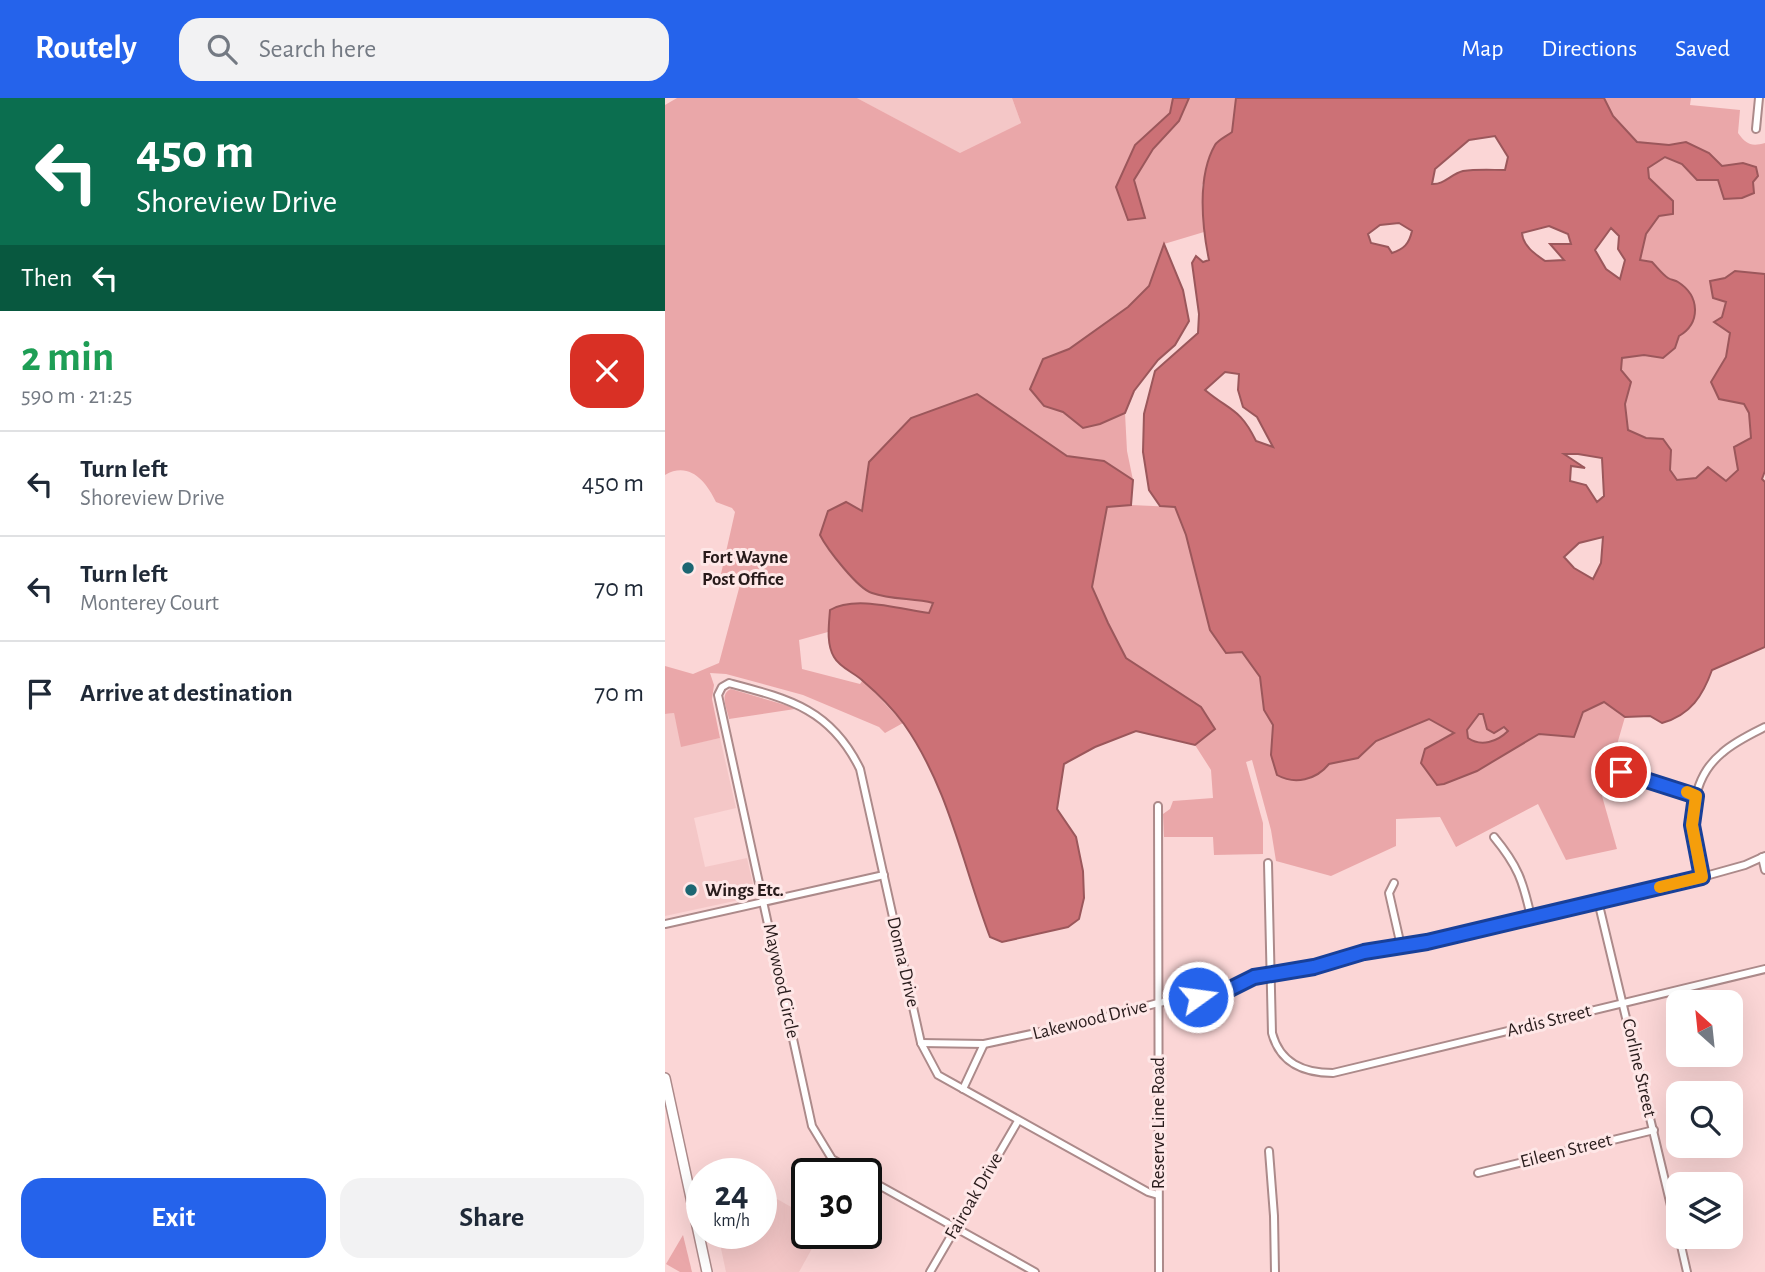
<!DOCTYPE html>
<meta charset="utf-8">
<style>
:root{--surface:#fff;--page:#f2f2f3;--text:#1f2937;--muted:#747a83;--line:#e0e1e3;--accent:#2563eb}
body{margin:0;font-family:"Alegreya Sans",sans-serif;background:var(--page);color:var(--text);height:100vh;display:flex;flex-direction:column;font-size:26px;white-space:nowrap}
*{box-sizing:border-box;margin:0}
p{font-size:23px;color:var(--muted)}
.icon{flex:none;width:38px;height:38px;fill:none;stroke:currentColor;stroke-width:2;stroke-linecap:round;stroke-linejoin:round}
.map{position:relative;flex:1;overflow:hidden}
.side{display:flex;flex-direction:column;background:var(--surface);width:665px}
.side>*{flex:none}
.hud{background:#0b6e4f;color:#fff;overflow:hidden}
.needle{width:46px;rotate:333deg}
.fabs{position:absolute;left:1001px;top:892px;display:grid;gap:14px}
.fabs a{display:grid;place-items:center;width:77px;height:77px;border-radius:14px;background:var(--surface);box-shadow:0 7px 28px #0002;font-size:35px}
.speed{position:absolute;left:21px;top:1060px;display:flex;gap:14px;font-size:35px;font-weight:700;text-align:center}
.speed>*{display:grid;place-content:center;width:91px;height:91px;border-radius:50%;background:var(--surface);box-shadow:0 7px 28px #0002;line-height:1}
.speed small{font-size:18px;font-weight:400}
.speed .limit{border:4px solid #111;border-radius:10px;background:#fff;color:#111}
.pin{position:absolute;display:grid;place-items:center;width:60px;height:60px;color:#fff;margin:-30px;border:4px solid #fff;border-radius:50%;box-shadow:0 2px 7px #0007}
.me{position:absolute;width:77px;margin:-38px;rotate:76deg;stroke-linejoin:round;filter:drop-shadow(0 0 5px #0008)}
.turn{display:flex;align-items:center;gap:24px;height:147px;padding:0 21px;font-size:32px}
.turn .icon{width:91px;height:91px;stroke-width:2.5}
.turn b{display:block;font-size:49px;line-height:60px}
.then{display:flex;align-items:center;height:66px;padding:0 21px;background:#0003;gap:14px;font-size:26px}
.round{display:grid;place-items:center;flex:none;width:74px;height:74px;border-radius:21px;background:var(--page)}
.headline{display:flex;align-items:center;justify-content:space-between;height:119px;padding:0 21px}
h1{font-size:42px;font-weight:700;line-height:52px;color:#1e9e55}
.button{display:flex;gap:14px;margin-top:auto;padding:14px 21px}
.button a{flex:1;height:80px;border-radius:21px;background:var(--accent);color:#fff;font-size:28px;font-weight:700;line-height:80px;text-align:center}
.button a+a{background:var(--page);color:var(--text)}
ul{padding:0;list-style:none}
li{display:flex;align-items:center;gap:21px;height:105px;padding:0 21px;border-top:2px solid var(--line)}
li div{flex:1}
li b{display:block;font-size:26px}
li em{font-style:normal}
header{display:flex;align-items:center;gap:42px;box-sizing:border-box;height:98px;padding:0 35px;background:var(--accent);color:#fff}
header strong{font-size:33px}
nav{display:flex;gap:38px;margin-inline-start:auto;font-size:24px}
.search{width:490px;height:63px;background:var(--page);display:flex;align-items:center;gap:18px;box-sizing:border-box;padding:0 24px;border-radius:21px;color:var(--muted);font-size:26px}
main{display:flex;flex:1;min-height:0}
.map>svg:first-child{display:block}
.built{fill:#f4c7c7}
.green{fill:#eaa7a9}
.water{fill:#cc7176;stroke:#9b575b;stroke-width:2;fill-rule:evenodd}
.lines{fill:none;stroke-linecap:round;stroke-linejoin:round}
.street-casing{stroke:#ac8a8a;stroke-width:10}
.secondary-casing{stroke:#ac8a8a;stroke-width:12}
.street{stroke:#fff;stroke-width:6}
.secondary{stroke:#fff;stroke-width:9}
.route-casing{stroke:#184099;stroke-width:18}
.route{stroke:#2563eb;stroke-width:12}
.slow{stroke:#f59e0b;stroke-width:12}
.poi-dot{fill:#1c6672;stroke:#fee7e7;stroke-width:2.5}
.labels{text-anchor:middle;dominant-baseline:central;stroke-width:6;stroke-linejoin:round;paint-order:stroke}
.poi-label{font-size:19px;font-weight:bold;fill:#281b1b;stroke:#fee7e7;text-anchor:start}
.street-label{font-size:19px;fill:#281b1b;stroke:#fee7e7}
</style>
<header>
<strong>Routely</strong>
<div class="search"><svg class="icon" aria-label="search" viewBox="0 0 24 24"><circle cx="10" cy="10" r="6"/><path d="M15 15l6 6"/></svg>Search here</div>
<nav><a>Map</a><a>Directions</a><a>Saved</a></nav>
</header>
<main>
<section class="side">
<div class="hud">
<div class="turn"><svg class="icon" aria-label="left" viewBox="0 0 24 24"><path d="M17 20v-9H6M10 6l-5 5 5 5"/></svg><div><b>450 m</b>Shoreview Drive</div></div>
<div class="then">Then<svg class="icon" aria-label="left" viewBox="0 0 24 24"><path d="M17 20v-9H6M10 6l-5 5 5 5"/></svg></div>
</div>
<div class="headline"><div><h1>2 min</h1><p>590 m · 21:25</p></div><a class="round" style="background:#d93025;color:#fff"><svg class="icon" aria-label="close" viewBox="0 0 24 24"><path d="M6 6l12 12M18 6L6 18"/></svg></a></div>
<ul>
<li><svg class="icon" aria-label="left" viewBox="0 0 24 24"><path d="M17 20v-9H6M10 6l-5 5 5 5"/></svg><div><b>Turn left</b><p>Shoreview Drive</p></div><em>450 m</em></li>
<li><svg class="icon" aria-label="left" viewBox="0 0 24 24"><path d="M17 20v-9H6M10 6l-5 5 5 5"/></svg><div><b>Turn left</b><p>Monterey Court</p></div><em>70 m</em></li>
<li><svg class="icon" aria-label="arrive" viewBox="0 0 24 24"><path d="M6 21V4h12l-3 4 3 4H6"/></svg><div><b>Arrive at destination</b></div><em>70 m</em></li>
</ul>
<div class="button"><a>Exit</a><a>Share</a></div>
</section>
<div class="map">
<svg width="1100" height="1174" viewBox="0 0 1100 1174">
<rect width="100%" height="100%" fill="#fbd6d6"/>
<g class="built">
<path d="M192 0H347L356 25 295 56Z"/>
<path d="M9 615 17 648 55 640 71 710 29 720 40 769 82 760 90 795 88 799 0 818V616Z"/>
<path d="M96 1092 142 1118V1136H155L134 1174H61L53 1136H96Z"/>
</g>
<g class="green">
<path d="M12 0H192L295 55 356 25 347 0H508L505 15 470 47 451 89 464 122 469 82 488 51 514 23 524 0H571L567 34 537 87 539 134 499 146 484 188 463 209 404 251 378 261 379 308 398 314 418 330 435 326 460 315 462 353 468 382 439 363 402 359 359 330 204 364 196 414 181 404 163 414 155 437 162 450 196 489 268 505 264 515C235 512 190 497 165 512L163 534 134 542 137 571 195 586 198 582 238 625 220 635 214 629 138 597 61 576 45 575 49 587 47 601 55 640 16 649 9 615 0 616V568L28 576 54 565 76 483 56 476 70 414 67 410 51 404C41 383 24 363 0 377V7Z"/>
<path d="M939 0H1026L1025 7 1075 12 1073 35C1081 46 1086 49 1100 45V176L1070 173 1060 180 1045 183 1061 203 1057 220 1050 224 1065 235 1061 259 1084 315 1086 340 1074 372 1061 383 1031 380 1012 382 1005 372 1006 352 963 332 960 306 966 284 956 272 957 260 1010 250 1014 238V184L1001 179 987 164 975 162 981 136 994 118 1008 116V103L984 80 983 70 1000 59 1017 66 1032 82H1053L1060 100 1078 65 1057 68 1044 55 1021 44 1004 47 972 44 948 18Z"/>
<path d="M466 407 510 409 577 554 595 579 599 612 608 627 606 657 612 677C633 680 649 684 664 665L693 660 711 643 764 621 789 635 772 643 779 686 812 673 874 636 909 639 918 614 939 603 960 619 937 698 952 751 901 762 873 706 791 749 775 719 731 721V748L666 778 611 763 606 732 587 662 581 664 598 725V756L549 757 548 739H499L498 716 505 711 508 703 548 700 546 672 530 647 550 631 536 609 461 560 443 525 427 489 442 409Z"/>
<path d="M66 591 127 609 130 611 64 621C62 610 54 596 66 591Z"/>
<path d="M814 615 818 616 843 633C833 644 817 649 803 640L802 632Z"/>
<path d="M18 1137 27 1174H15L1 1166Z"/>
</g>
<g class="water">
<path d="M508 0H524L514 23 488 51 469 82 480 120 463 122 451 89 470 47 505 15Z"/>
<path d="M571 0H939L948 18 972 44 1004 47 1021 44 1044 55 1057 68 1078 65 1091 69 1093 78 1088 84 1089 95 1077 100 1059 101 1053 82H1032L1017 66 1000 59 983 70 984 80 1008 103V116L994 118 981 136 975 162 987 164C992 169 997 176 1003 180 1006 182 1010 182 1013 184 1035 198 1036 225 1014 238L1010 250 998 260 979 257 957 260 956 272 966 284 960 306 963 332 981 340 998 341 1006 352 1005 372 1012 382 1031 380 1043 369 1061 383 1073 372 1069 349 1086 340 1084 315 1079 306 1054 301 1046 284 1061 259 1065 235 1049 224 1057 219 1061 204 1048 200 1045 183 1060 180 1070 173 1100 176V373L1097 381 1100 384V549L1047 572C1038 597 1026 617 997 625L985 618 960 619 939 604 918 614 909 639 874 636 812 673 779 686 772 687 756 665 760 651 789 635 764 621 711 643 693 660 664 666C651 682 630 687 612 677L606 657 608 627 599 612 595 579 577 554 561 555 545 532 521 437 510 409 495 408 484 392 478 354 479 316 490 273 533 235 534 216 527 165 531 158 538 164 544 162C537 128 532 78 550 47 553 42 562 38 567 34ZM830 38 843 59 840 72C826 72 812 71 798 73 786 76 779 87 767 86L770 71 804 42ZM734 125 747 133C744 146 739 151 727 155L723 149 706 145 703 136 715 127ZM884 128 903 136 906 146H885L899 162 880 163C870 156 858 148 857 135ZM946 130 954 138 953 151 960 162 955 181 941 171 930 152ZM560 274 574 276 573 292 578 309 592 319 608 349 591 343C575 310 565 313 540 292ZM899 356H913L937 360 939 398 932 404 921 387 905 383 906 368 920 370ZM938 439 936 465 928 481 909 470 899 459 914 445ZM814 616H818L822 631 829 635 839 629 843 633C832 644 816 649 803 640L802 632Z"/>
<path d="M499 146 518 192 524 223 510 247 493 262 469 293 460 315 435 326 418 330 398 314 379 308 365 291 378 261 404 251 463 209 484 188Z"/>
<path d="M312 296 402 358 439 363 468 382 466 407 442 409 427 489 443 525 461 560 536 609 550 631 530 647 471 633 430 649 399 666 392 711 411 739 418 773 419 800 414 821 403 829 337 844 325 839C298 768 284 690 239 626 228 611 212 595 198 583 190 575 175 570 169 559 161 546 164 526 165 512 190 497 235 511 264 515L268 505C249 500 226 502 207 495 193 491 162 451 155 437L163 413 181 404 197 413 204 364 246 320Z"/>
</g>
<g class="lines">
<g class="street-casing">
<g id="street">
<path d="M1091 31 1094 0"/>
<path d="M956 674 1032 698"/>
<path d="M493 708 494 1174"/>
<path d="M829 739C853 768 858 783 866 819"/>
<path d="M1097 759 1100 772"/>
<path d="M603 765 607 935C615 965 638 975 668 975L1100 871"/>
<path d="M1037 779C1027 737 1019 686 1057 655 1069 644 1086 636 1100 629"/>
<path d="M729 785 724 795 736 848"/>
<path d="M933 803 1013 1137"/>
<path d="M0 826 219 777"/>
<path d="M256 945 319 946 418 925 493 905 553 895 589 879 649 869 699 854 762 844 1037 779 1080 767 1100 758"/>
<path d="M298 991 319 946"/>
<path d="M604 1053 609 1118 610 1174"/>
<path d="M813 1075 989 1032"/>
<path d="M194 1076 167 1061 147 1028 53 597 57 589 64 585C124 601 166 611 195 671L256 945 273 977 483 1094 493 1097"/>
<path d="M201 1080 370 1174"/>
<path d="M1014 1139 1022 1174"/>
<path d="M265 1174 353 1023"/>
</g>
</g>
<g class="secondary-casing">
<path id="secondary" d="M0 980 42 1174"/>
</g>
<use href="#street" class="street"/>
<use href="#secondary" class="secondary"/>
</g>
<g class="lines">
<g class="route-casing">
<path id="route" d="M533 899 563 892 589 879 649 869 699 854 762 844 1037 779 1027 727 1031 698 956 674"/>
</g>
<use href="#route" class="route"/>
<path class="slow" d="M995 789 1037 779 1027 727 1031 698 1022 694"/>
</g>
<g class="poi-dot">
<circle cx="23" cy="470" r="7"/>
<circle cx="26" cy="792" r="7"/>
</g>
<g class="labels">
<g class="poi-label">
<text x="37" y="459">Fort Wayne<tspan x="37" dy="22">Post Office</tspan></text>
<text x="40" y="792">Wings Etc.</text>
</g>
<g class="street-label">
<text transform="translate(238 864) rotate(77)">Donna Drive</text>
<text transform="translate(116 883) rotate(78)">Maywood Circle</text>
<text transform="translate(425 922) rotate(-14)">Lakewood Drive</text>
<text transform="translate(884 923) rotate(-14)">Ardis Street</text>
<text transform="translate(974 970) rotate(77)">Corline Street</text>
<text transform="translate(493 1025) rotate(-90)">Reserve Line Road</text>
<text transform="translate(901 1053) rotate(-14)">Eileen Street</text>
<text transform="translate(309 1098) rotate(-60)">Fairoak Drive</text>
</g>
</g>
</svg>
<div class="fabs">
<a><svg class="needle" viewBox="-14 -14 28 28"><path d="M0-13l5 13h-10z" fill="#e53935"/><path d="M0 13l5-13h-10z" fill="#747a83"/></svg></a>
<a><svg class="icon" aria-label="search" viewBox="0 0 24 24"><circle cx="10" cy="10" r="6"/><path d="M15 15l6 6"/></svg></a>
<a><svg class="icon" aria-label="layers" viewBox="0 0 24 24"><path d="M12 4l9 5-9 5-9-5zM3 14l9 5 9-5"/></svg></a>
</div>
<div class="speed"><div>24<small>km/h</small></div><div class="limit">30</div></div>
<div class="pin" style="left:956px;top:674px;background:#d93025"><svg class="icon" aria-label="arrive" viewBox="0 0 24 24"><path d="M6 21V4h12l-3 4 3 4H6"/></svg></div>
<svg class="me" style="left:533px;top:899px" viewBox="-20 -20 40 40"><circle r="17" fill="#2563eb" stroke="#fff" stroke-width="3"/><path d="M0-11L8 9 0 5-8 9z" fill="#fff"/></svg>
</div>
</main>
